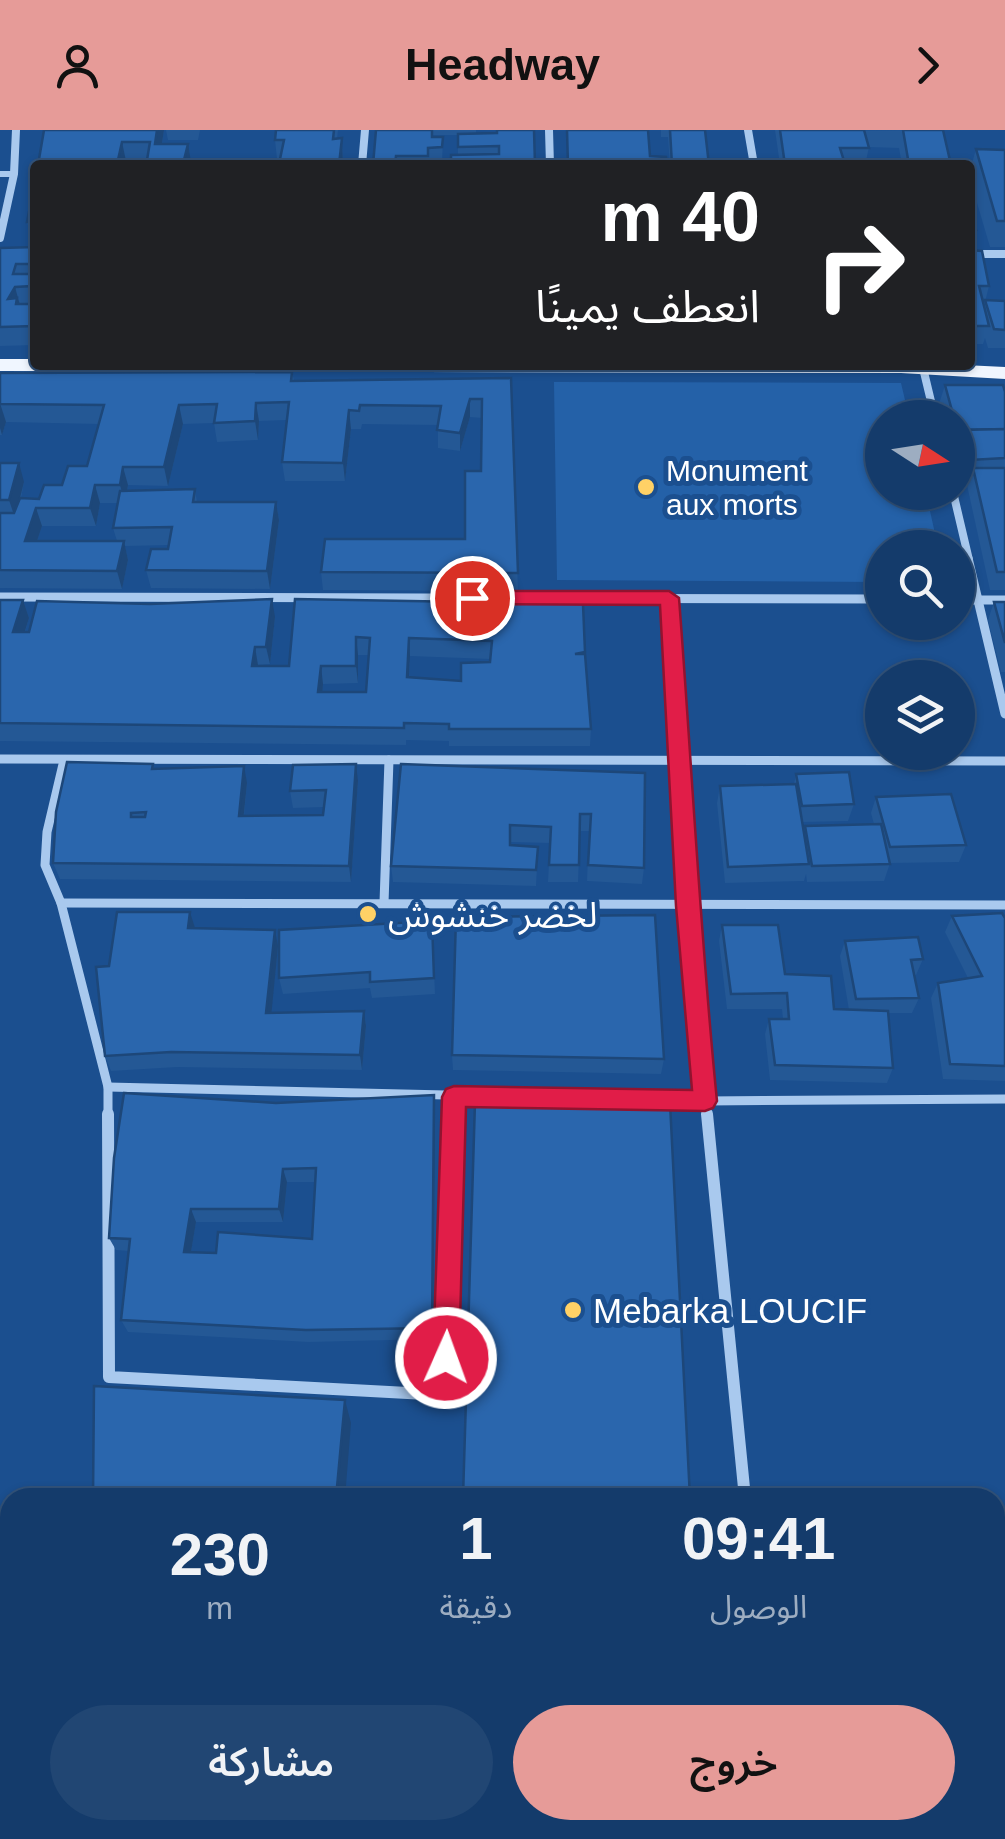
<!DOCTYPE html>
<html lang="ar">
<meta charset="utf-8">
<style>
:root{--surface:#143b6b;--page:#214673;--text:#f1f3f6;--muted:#9dadc1;--line:#33557e;--accent:#e69b98}
body{margin:0;font-family:Helvetica,"Noto Sans Arabic",sans-serif;background:var(--page);color:var(--text);direction:rtl;height:100vh;display:flex;flex-direction:column;font-size:38px;white-space:nowrap}
*{box-sizing:border-box;margin:0}
p{font-size:32px;color:var(--muted)}
.icon{flex:none;width:55px;height:55px;fill:none;stroke:currentColor;stroke-width:2;stroke-linecap:round;stroke-linejoin:round}
.map{position:relative;flex:1;overflow:hidden;direction:ltr}
.sheet{position:absolute;left:0px;top:1358px;width:1005px;height:352px;display:flex;flex-direction:column;background:var(--surface);border-radius:30px 30px 0 0;box-shadow:0 2px 8px #0004,0 0 0 2px var(--line);direction:rtl}
.sheet>*{flex:none}
.top-card{position:absolute;left:30px;top:30px;width:945px;height:210px;border-radius:10px;box-shadow:0 2px 8px #0004,0 0 0 2px var(--line);direction:rtl;background:#202124;color:#fff;overflow:hidden}
.needle{width:65px;rotate:102deg}
.fabs{position:absolute;left:865px;top:270px;display:grid;gap:20px}
.fabs a{display:grid;place-items:center;width:110px;height:110px;border-radius:50%;background:var(--surface);box-shadow:0 2px 8px #0004,0 0 0 2px var(--line);font-size:50px}
.pin{position:absolute;display:grid;place-items:center;width:85px;height:85px;color:#fff;margin:-42px;border:5px solid #fff;border-radius:50%;box-shadow:0 2px 10px #0007}
.me{position:absolute;width:110px;margin:-55px;rotate:2deg;stroke-linejoin:round;filter:drop-shadow(0 0 8px #0008)}
.turn{display:flex;align-items:center;gap:35px;height:210px;padding:0 50px;font-size:45px}
.turn .icon{width:130px;height:130px;stroke-width:2.5}
.turn b{display:block;font-size:70px;line-height:85px}
.eta{display:flex;justify-content:space-evenly;align-items:center;height:170px;text-align:center}
.eta b{font-size:60px;font-weight:600;line-height:70px}
.button{display:flex;gap:20px;margin-top:auto;padding:20px 50px}
.button a{flex:1;height:115px;border-radius:60px;background:var(--accent);color:#111;font-size:40px;font-weight:600;line-height:115px;text-align:center}
.button a+a{background:var(--page);color:var(--text)}
header{display:flex;justify-content:space-between;align-items:center;height:130px;padding:0 50px;background:var(--accent);color:#111;font-size:45px;font-weight:600}
.map>svg:first-child{display:block}
.green{fill:#2461a8}
.lines{fill:none;stroke-linecap:round;stroke-linejoin:round}
.pedestrian{stroke:#a9c9ee;stroke-width:6}
.minor-far2{stroke:#a9c9ee;stroke-width:8}
.minor-far1{stroke:#a9c9ee;stroke-width:9}
.minor{stroke:#a9c9ee;stroke-width:12}
.primary{fill:#f0f6ff;fill-rule:evenodd}
.wall{fill:#245895;fill-rule:evenodd}
.shaded-wall{fill:#1d4779}
.building{fill:#2a66ad;stroke:#1d4779;stroke-width:2.5;fill-rule:evenodd}
.route{fill:#e11d48;stroke:#92132f;stroke-width:2.5}
.poi-dot{fill:#ffd166;stroke:#1b4f8f;stroke-width:4}
.labels{text-anchor:middle;dominant-baseline:central;stroke-width:10;stroke-linejoin:round;paint-order:stroke}
.far-poi-label{font-size:30px;fill:#fff;stroke:#1b4f8f;text-anchor:start}
.poi-label{font-size:35px;fill:#fff;stroke:#1b4f8f;text-anchor:start}
</style>
<header><svg class="icon" aria-label="forward" viewBox="0 0 24 24"><path d="M9 5l7 7-7 7"/></svg>Headway<svg class="icon" aria-label="person" viewBox="0 0 24 24"><circle cx="12" cy="8" r="4"/><path d="M4 21q1-7 8-7t8 7"/></svg></header>
<div class="map">
<svg width="1005" height="1709" viewBox="0 0 1005 1709">
<rect width="100%" height="100%" fill="#1b4f8f"/>
<path class="green" d="M554 252 901 253 909 287 882 288V362L926 363 938 417 882 418V452L557 450Z"/>
<g class="lines">
<path class="pedestrian" d="M0 44H14"/>
<g class="minor-far2">
<path d="M549 0 550 35"/>
<path d="M748 0 754 35"/>
<path d="M362 35 365 0"/>
<path d="M0 108 14 44 16 0"/>
<path d="M970 124H1005"/>
<path d="M923 238 935 288"/>
<path d="M953 362 969 430"/>
</g>
<g class="minor-far1">
<path d="M968 428 1005 584"/>
<path d="M0 467 882 469"/>
<path d="M669 468 686 776 707 987"/>
<path d="M958 470H1005"/>
<path d="M0 629 1005 631"/>
<path d="M64 630 47 702 45 735 61 773 108 957V987"/>
<path d="M61 773 1005 775"/>
<path d="M384 773 389 630"/>
<path d="M108 957 705 971 1005 969"/>
<path d="M453 987 454 967"/>
</g>
<g class="minor">
<path d="M108 984 109 1247 445 1265 453 984"/>
<path d="M707 984 745 1368"/>
</g>
<path class="primary" d="M0 229H35V235H964L1005 237V249L901 243 0 241Z"/>
</g>
<g class="wall">
<path d="M44 0H164L162 14 191 30 280 29H277L275 10 276 0H338L337 9 342 8 343 35H38Z"/>
<path d="M166 0H200L198 10H168Z"/>
<path d="M376 0H476V4L496 3V0H534L535 35 458 25V5H433V7H443L442 35H373Z"/>
<path d="M661 0H705L709 35H670L668 7H661Z"/>
<path d="M775 0H822V1L943 0 951 35H902L899 18 869 17 865 35H780Z"/>
<path d="M976 19 1005 20V117H990L970 49V41Z"/>
<path d="M35 50V110H32L27 92Z"/>
<path d="M970 82 976 100 970 119Z"/>
<path d="M35 117V215L0 216V118Z"/>
<path d="M970 120 989 156 984 176 985 170 1005 171V218H988L985 208 983 214H970Z"/>
<path d="M292 242 294 251 511 248 518 461 323 460 321 442 465 409 481 341 482 288 470 287 460 321 438 318V295L362 294 361 299H351L345 351H285L282 332 287 290 259 291 258 310 217 312 214 293 183 294 168 356 128 355 127 361 195 359 197 372H276L279 390 270 459 151 458 146 440 168 419 169 415 125 416 128 430 122 459 0 458V333L24 352 21 368 39 369 62 355 87 336 99 294 6 292 2 305H0V243ZM100 373H118L113 398 117 411H37L42 396H96Z"/>
<path d="M945 255 1005 262V460H990L967 355 962 356 958 340V288H943L939 274Z"/>
<path d="M295 469 585 524 591 599 590 616H449V611L406 610V615L0 611V470H23L29 488 25 502 275 487 270 534 258 535V536H289ZM358 525H369L366 562H322L323 554 358 553ZM410 526 490 529V532L461 551 409 547Z"/>
<path d="M994 472H1005V542H1001L988 490Z"/>
<path d="M153 634 154 639 247 653 244 686 323 685 324 677 293 678 290 661 358 651 351 752 60 749 53 733Z"/>
<path d="M645 643 644 738 642 754 587 751 589 701H580L578 752H548L550 713 510 712V715L538 717 536 756 393 752 391 736Z"/>
<path d="M796 644 854 674 848 691 802 692 804 701 805 696 874 694 871 683 876 667 966 715 959 732 890 733 884 751 807 752 806 744 804 751 725 753 717 673 720 656 794 654Z"/>
<path d="M952 786 1005 788V951L943 949 931 868 938 853 968 848 945 802Z"/>
<path d="M432 791 435 864 372 868 370 858 283 864 279 848Z"/>
<path d="M722 795 785 844 834 879 849 880 840 826 845 811 923 829 916 845H914L919 868 912 883H888L893 938 887 953 770 950 765 904 769 889H783L782 879H727L719 811Z"/>
<path d="M195 798 278 816 271 883 364 881 366 896 362 940 177 937 111 941 105 926 109 836Z"/>
<path d="M452 925 664 929 661 944 453 940Z"/>
<path d="M276 973 435 979 433 1209 309 1212 128 1202 121 1190 129 1121 116 1120 109 1108ZM287 1052H315L312 1109 216 1123 191 1122 196 1092H283Z"/>
</g>
<g class="shaded-wall">
<path d="M157 0H164L159 32 155 14Z"/>
<path d="M342 8 343 35H339Z"/>
<path d="M122 12 126 31 118 30Z"/>
<path d="M188 14 191 32 184 30Z"/>
<path d="M35 144V168L32 156Z"/>
<path d="M15 157 23 186 8 169Z"/>
<path d="M470 269V287L460 321V303Z"/>
<path d="M0 273 6 292 2 305 0 298Z"/>
<path d="M256 273 259 291 258 310 255 291Z"/>
<path d="M179 275 183 294 168 356 164 337Z"/>
<path d="M349 280 351 299 345 351 343 333Z"/>
<path d="M19 333 24 352 15 388 9 370Z"/>
<path d="M123 337 128 355 125 373 120 355Z"/>
<path d="M95 355 100 373 96 396 90 378Z"/>
<path d="M276 372 279 390 270 459 267 441Z"/>
<path d="M36 378 42 396 31 429 25 411Z"/>
<path d="M124 411 128 430 122 459 117 441Z"/>
<path d="M272 469 275 487 270 534 266 517Z"/>
<path d="M23 470 29 488 19 520 13 502Z"/>
<path d="M356 507 358 525V553L356 536Z"/>
<path d="M409 508 410 526 408 565 407 547Z"/>
<path d="M255 517 258 535 255 554 252 536Z"/>
<path d="M321 536 323 554 321 579 318 562Z"/>
<path d="M356 634 358 651 351 752 349 736Z"/>
<path d="M244 636 247 653 242 702 239 686Z"/>
<path d="M190 782 195 798H188Z"/>
<path d="M275 800 278 816 270 898 266 883Z"/>
<path d="M364 881 366 896 362 940 360 925Z"/>
<path d="M434 965 435 979 433 1209 432 1198Z"/>
<path d="M283 1039 287 1052 283 1092 279 1079Z"/>
<path d="M191 1079 196 1092 189 1134 184 1122Z"/>
<path d="M345 1270 351 1293 345 1368H336Z"/>
</g>
<g class="building">
<path d="M44 0H157L155 14H188L184 30 280 29 284 10H275L276 0H334L333 9 342 8 339 35H38ZM122 12H150L147 30H118Z"/>
<path d="M376 0H432V7H443L442 17 428 18V26H396L395 35H373Z"/>
<path d="M497 0H534L535 35H451V25L499 24V16L458 17V4L497 3Z"/>
<path d="M567 0H648L650 26 666 27 667 35H568Z"/>
<path d="M670 0H705L709 35H672Z"/>
<path d="M780 0H864L869 18H840L844 31 830 32V35H785Z"/>
<path d="M903 0H943L951 35H909Z"/>
<path d="M976 19 1005 20V91H997Z"/>
<path d="M35 50V92H27Z"/>
<path d="M970 82 976 100 970 101Z"/>
<path d="M35 117V134H16L13 144H35L32 156 15 157 8 169 17 168 16 174H35V196L0 197V118Z"/>
<path d="M970 120 982 121 989 156H979L989 196H970Z"/>
<path d="M985 170 1005 171V200L994 199Z"/>
<path d="M292 242 291 251 511 248 518 443 321 442 325 409H465V341H481L482 269H470L460 303 437 300 441 276 360 275 359 281 349 280 343 333 282 332 289 272 256 273 255 291 214 293 217 274 179 275 164 337H123L120 355H95L90 378H36L25 411H124L117 441 0 440V383H14L20 368 39 369 44 355H62L68 336H87L104 275 0 274V243Z"/>
<path d="M945 255H1003L1005 262V299L962 300 959 306 958 288H954Z"/>
<path d="M1005 299V328L970 330 962 300Z"/>
<path d="M0 333H19L9 370H0Z"/>
<path d="M973 338H1005V442H997Z"/>
<path d="M195 359 193 372H276L267 441 146 440 151 419H168L172 397 113 398 120 361Z"/>
<path d="M272 469 266 517H255L252 536H289L295 469 583 474 585 522 575 524H585L591 599H449V594L404 593V598L0 593V470H23L13 502H29L37 471 150 474ZM356 507 370 508 366 562H318L321 536H356ZM409 508 492 511 490 532 461 533V551L407 547Z"/>
<path d="M994 472H1005V513Z"/>
<path d="M67 632 153 634 152 639 244 636 239 686 323 685 326 660 290 661 293 635 356 634 349 736 53 733 56 682ZM146 682 145 687H131V683Z"/>
<path d="M401 634 645 643 644 738 588 735 591 684H580L579 735H549L551 697 510 695V715L538 717 536 740 391 736Z"/>
<path d="M849 642 854 674 802 676 796 644Z"/>
<path d="M796 654 809 734 728 737 720 656Z"/>
<path d="M951 664 966 715 890 717 876 667Z"/>
<path d="M881 694 890 734 812 736 805 696Z"/>
<path d="M117 782H190L188 798 275 800 266 883 364 881 360 925 171 922 105 926 96 837 109 836Z"/>
<path d="M1002 783 1005 788V936L950 934 938 853 982 846 952 786Z"/>
<path d="M655 785 664 929 452 925 456 787Z"/>
<path d="M432 791 434 848 370 852V842L279 848V800Z"/>
<path d="M722 795H778L785 844 831 846 834 879 888 881 893 938 775 935 769 889H789L787 863 731 864Z"/>
<path d="M918 807 923 829 911 830 919 868 856 869 845 811Z"/>
<path d="M124 963 276 973 434 965 432 1198 306 1200 121 1190 130 1109 109 1108 114 1028ZM316 1038 312 1109 218 1102 216 1123 184 1122 191 1079H279L283 1039Z"/>
<path d="M475 972 670 973 690 1368H463Z"/>
<path d="M94 1256 345 1270 336 1368H93Z"/>
</g>
<path class="route" d="M472 461H669L679 468C692 636 700 803 717 971L713 978 705 981 466 977 459 1228 456 1237 446 1241 437 1237 433 1228 442 967 446 959 454 956 692 960 676 776 660 475 472 474 463 468Z"/>
<g class="poi-dot">
<circle cx="646" cy="357" r="10"/>
<circle cx="368" cy="784" r="10"/>
<circle cx="573" cy="1180" r="10"/>
</g>
<g class="labels">
<g class="far-poi-label">
<text x="666" y="340">Monument<tspan x="666" dy="34">aux morts</tspan></text>
</g>
<g class="poi-label">
<text x="388" y="784">لخضر خنشوش</text>
<text x="593" y="1180">Mebarka LOUCIF</text>
</g>
</g>
</svg>
<div class="fabs">
<a><svg class="needle" viewBox="-14 -14 28 28"><path d="M0-13l5 13h-10z" fill="#e53935"/><path d="M0 13l5-13h-10z" fill="#9dadc1"/></svg></a>
<a><svg class="icon" aria-label="search" viewBox="0 0 24 24"><circle cx="10" cy="10" r="6"/><path d="M15 15l6 6"/></svg></a>
<a><svg class="icon" aria-label="layers" viewBox="0 0 24 24"><path d="M12 4l9 5-9 5-9-5zM3 14l9 5 9-5"/></svg></a>
</div>
<div class="pin" style="left:472px;top:468px;background:#d93025"><svg class="icon" aria-label="arrive" viewBox="0 0 24 24"><path d="M6 21V4h12l-3 4 3 4H6"/></svg></div>
<svg class="me" style="left:446px;top:1228px" viewBox="-20 -20 40 40"><circle r="17" fill="#e11d48" stroke="#fff" stroke-width="3"/><path d="M0-11L8 9 0 5-8 9z" fill="#fff"/></svg>
<div class="top-card">
<div class="turn"><svg class="icon" aria-label="right" viewBox="0 0 24 24"><path d="M7 20v-9h11M14 6l5 5-5 5"/></svg><div><b>40 m</b>انعطف يمينًا</div></div>
</div>
<section class="sheet">
<div class="eta">
<div><b>09:41</b><p>الوصول</p></div>
<div><b>1</b><p>دقيقة</p></div>
<div><b>230</b><p>m</p></div>
</div>
<div class="button"><a>خروج</a><a>مشاركة</a></div>
</section>
</div>
